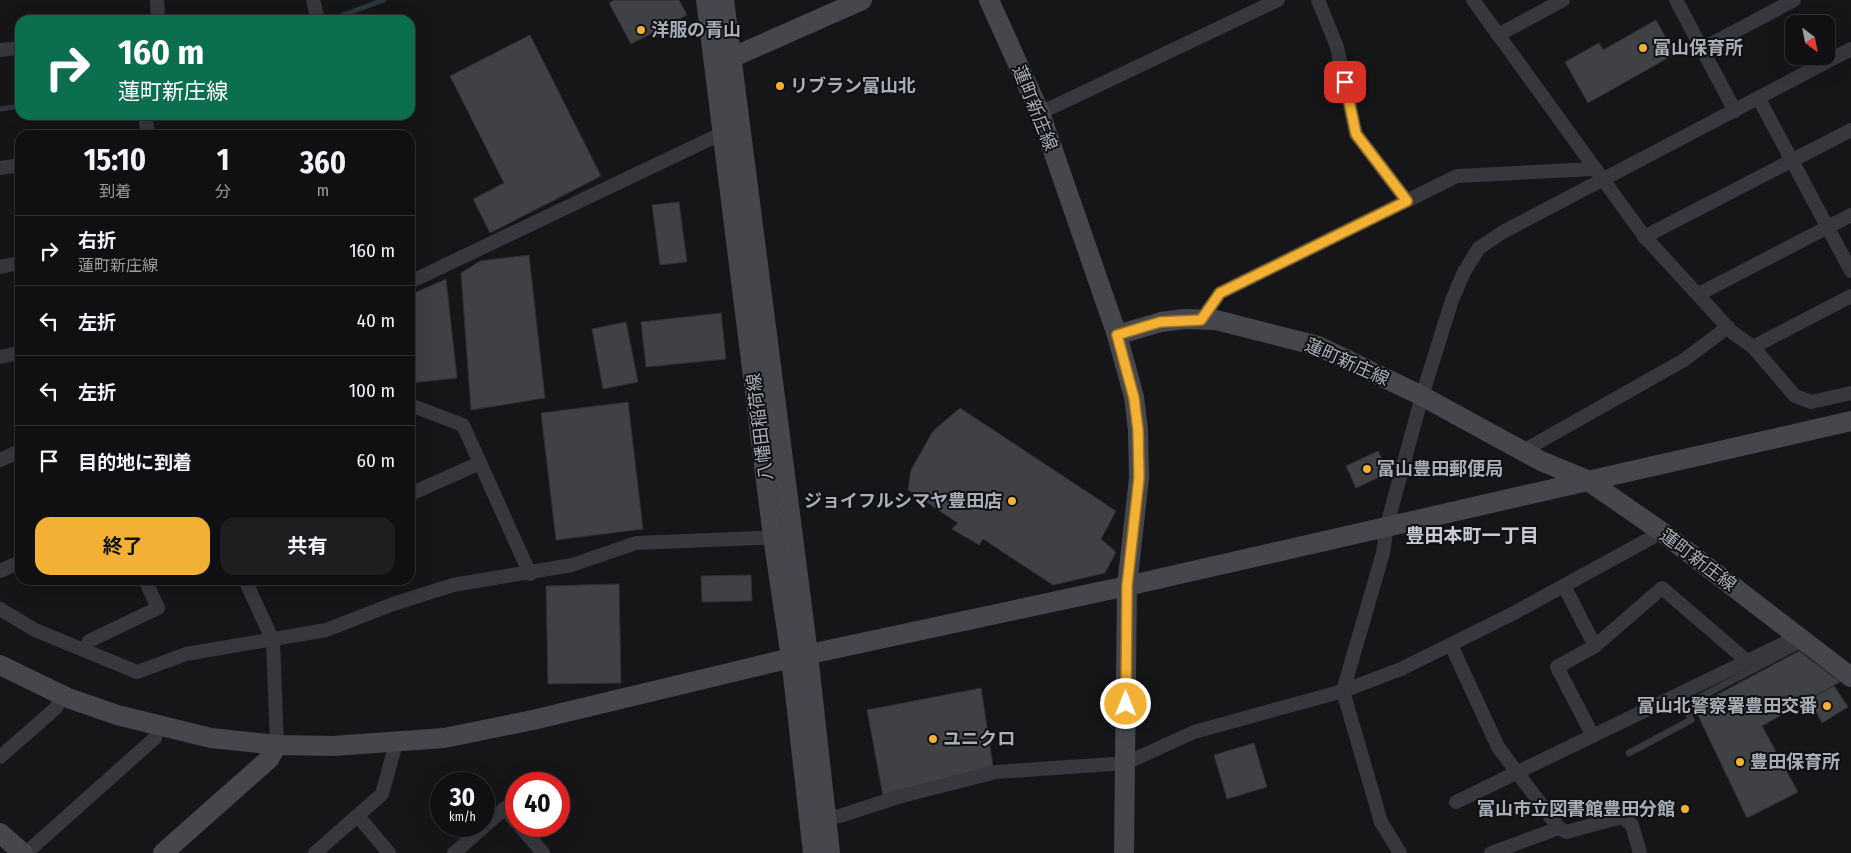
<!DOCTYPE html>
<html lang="ja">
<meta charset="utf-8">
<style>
:root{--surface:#101012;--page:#1e1e20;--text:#f1f3f6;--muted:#9c9d9f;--line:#303032;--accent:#f2b134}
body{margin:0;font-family:"Fira Sans Condensed","Noto Sans JP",sans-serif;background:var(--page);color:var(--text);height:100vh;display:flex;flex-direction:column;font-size:19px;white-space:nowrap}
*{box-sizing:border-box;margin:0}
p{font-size:16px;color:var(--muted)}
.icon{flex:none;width:28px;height:28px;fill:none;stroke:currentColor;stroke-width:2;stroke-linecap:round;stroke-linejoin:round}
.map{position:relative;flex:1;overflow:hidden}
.drawer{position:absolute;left:15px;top:130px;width:400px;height:455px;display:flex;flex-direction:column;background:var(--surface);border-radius:15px;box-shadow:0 5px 20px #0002,0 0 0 1px var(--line)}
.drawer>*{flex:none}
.banner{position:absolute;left:15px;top:15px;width:400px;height:105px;border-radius:15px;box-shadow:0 5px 20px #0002,0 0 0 1px var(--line);background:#0b6e4f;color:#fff;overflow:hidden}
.needle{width:32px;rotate:148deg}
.tools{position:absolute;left:1785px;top:15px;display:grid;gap:10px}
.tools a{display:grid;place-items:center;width:50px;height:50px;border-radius:10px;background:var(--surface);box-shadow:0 5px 20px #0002,0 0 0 1px var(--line);font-size:25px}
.speed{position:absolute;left:430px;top:772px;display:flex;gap:10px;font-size:25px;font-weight:700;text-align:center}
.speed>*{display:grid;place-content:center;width:65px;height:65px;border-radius:50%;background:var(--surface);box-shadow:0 5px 20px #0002,0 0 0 1px var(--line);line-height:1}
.speed small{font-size:12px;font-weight:400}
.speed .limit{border:8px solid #d22;background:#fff;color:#111}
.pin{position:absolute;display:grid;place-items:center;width:42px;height:42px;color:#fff;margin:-21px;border-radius:10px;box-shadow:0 2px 8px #0006}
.me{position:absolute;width:55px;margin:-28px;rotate:0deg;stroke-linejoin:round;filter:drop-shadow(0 0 4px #0008)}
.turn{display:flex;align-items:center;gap:18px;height:105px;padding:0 20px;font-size:22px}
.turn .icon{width:65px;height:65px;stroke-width:2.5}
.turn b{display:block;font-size:35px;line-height:42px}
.eta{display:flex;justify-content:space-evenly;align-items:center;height:85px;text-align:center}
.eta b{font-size:30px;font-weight:700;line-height:35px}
.primary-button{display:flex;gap:10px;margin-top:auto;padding:10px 20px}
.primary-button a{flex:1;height:58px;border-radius:15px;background:var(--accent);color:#111;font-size:20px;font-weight:700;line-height:58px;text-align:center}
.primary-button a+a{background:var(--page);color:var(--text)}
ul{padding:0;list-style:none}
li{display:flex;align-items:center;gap:15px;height:70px;padding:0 20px;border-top:1px solid var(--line)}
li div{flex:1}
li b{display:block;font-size:19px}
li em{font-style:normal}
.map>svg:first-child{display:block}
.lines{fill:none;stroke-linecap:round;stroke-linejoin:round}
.stream{stroke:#2c353c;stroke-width:5}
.building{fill:#404145;stroke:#303034}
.lane{stroke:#37383d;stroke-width:7}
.street{stroke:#37383d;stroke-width:14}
.secondary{stroke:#45474d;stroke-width:20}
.route-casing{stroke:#9d7322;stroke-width:12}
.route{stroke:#f2b134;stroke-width:9}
.poi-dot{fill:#f2b134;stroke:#111113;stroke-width:2}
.labels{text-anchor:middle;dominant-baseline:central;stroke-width:4;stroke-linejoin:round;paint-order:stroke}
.poi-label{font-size:18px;font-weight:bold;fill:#a8adb8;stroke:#111113;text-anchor:start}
.street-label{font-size:18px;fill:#a8adb8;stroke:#111113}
.neighbourhood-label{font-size:19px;font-weight:bold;fill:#c9ccd4;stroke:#111113}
</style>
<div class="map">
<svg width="1851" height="853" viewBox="0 0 1851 853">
<rect width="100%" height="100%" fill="#161618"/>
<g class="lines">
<g class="stream">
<path d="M329 20 384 0"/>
<path d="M0 109 20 106"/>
</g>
</g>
<g class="building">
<path d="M614 0H679L687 15 631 44 609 3Z"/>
<path d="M1656 20 1675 54 1588 103 1565 62 1599 43 1603 50Z"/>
<path d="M530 35 601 176 490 233 473 199 504 183 450 76Z"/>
<path d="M679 202 687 262 660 265 652 205Z"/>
<path d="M529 255 545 398 471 410 461 273 480 261Z"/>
<path d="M446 279 457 378 410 383V295Z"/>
<path d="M721 313 726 359 646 367 641 322Z"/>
<path d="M626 322 638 382 603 389 592 329Z"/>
<path d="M628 402 643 529 556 540 541 413Z"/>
<path d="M960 408 1116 511 1101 539 1116 552 1105 573 1053 585 983 539 979 545 952 529 958 523 908 490 911 470 933 431Z"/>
<path d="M1378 451 1388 473 1356 488 1346 466Z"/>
<path d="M751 575 752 601 702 602 701 576Z"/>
<path d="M619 584 621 683 548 684 546 586Z"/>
<path d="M1799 651 1840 682 1762 726 1798 792 1747 818 1694 707Z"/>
<path d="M1834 686 1848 707 1822 723 1810 699Z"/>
<path d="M981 688 993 766 883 796 867 710Z"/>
<path d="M1254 743 1267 787 1227 799 1214 755Z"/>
</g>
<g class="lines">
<path class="lane" d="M1629 753 1691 720 1685 705 1804 643"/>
<g class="street">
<path d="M157 0 158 20"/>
<path d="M313 0 318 20"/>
<path d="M1318 0 1337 47 1356 134 1407 201"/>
<path d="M1473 0 1644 236 1732 332 1753 347 1795 396 1811 402 1851 393"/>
<path d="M1676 0 1735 111"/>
<path d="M1498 35 1563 0"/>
<path d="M1702 49 1794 0"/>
<path d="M0 50 20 48"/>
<path d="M1759 99 1851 271"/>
<path d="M1040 113 1278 0"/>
<path d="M145 115 148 135"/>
<path d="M0 168 20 165"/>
<path d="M1644 237 1851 130"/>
<path d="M0 267 20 263"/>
<path d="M410 282 729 130"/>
<path d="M1699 294 1851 215"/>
<path d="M1201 320 1220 293 1457 176 1594 169"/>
<path d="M1753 347 1851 296"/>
<path d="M0 357 20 353"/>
<path d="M410 405 463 425 530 574"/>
<path d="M1523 451 1684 360 1728 327"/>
<path d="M0 460 20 451"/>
<path d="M410 494 480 463"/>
<path d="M0 571 20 562"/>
<path d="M245 580 273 641 277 745"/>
<path d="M1564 586 1595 646"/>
<path d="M0 609 35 630 137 672 186 654 326 630 393 604 453 585 572 565 636 543 782 537"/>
<path d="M1451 645 1498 747 1559 828 1566 832 1622 817 1632 825 1640 853"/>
<path d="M84 650 89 641 158 608 145 580"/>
<path d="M1593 736 1557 667 1595 646 1662 588 1747 661"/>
<path d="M0 757 56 708 62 695"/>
<path d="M1456 802 1799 636"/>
<path d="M358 816 389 853"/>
<path d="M817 818 840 816 898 797 996 772 1126 763 1194 732 1343 691 1401 669 1512 614 1662 532"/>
<path d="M520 826 543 853"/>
<path d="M26 853 155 738 158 725"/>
<path d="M315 853 382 794 396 743"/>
<path d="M454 853 505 808 516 822"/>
<path d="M1400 853 1381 822 1343 691 1383 553 1387 525 1422 396 1452 300 1464 272 1479 248 1503 232 1851 49"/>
<path d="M1491 853 1559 828"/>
</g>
<g class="secondary">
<path d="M706 0 773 537 791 658 813 853"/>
<path d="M724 0 808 654 830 853"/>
<path d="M989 0 1040 113 1117 335 1161 322 1184 319 1216 320 1318 346 1422 396 1541 461 1587 480 1662 532 1851 677"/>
<path d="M718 60 731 58 862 0"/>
<path d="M1117 335 1134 397 1138 430 1139 478 1127 586 1124 853"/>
<path d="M0 665 68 698 117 715 211 738 277 745 333 746 444 738 533 720 791 658 1127 586 1851 421"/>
<path d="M0 833 23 853"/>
<path d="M163 853 269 759 277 745"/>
</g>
</g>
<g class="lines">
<g class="route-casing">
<path id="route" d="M1126 704 1127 586 1139 478 1138 430 1134 398 1117 335 1160 322 1201 320 1220 293 1407 201 1356 134 1345 82"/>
</g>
<use href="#route" class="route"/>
</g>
<g class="poi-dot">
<circle cx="641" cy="30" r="5"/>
<circle cx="1643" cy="48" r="5"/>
<circle cx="780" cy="86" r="5"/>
<circle cx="1367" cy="469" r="5"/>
<circle cx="1012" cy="501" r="5"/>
<circle cx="1827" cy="706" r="5"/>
<circle cx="933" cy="739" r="5"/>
<circle cx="1740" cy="762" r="5"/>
<circle cx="1685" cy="809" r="5"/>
</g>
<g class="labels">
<g class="poi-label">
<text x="651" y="30">洋服の青山</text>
<text x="1653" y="48">富山保育所</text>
<text x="790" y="86">リブラン富山北</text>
<text x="1377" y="469">富山豊田郵便局</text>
<text x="1002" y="501" text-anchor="end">ジョイフルシマヤ豊田店</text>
<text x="1817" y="706" text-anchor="end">富山北警察署豊田交番</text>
<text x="943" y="739">ユニクロ</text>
<text x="1750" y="762">豊田保育所</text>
<text x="1675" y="809" text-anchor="end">富山市立図書館豊田分館</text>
</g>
<g class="street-label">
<text transform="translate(1035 108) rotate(68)">蓮町新庄線</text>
<text transform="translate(1347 362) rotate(24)">蓮町新庄線</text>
<text transform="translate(760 427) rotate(-97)">八幡田稲荷線</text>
<text transform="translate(1698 560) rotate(37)">蓮町新庄線</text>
</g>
<g class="neighbourhood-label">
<text x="1472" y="535">豊田本町一丁目</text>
</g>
</g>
</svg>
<div class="tools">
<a><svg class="needle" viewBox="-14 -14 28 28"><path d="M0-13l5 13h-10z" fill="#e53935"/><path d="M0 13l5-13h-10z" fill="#9c9d9f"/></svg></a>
</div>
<div class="speed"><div>30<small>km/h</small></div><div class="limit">40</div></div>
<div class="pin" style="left:1345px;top:82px;background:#d93025"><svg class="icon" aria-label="arrive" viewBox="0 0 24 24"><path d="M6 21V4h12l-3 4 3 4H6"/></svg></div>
<svg class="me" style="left:1126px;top:704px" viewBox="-20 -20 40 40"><circle r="17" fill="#f2b134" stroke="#fff" stroke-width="3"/><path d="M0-11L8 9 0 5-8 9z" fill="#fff"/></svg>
<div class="banner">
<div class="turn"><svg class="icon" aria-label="right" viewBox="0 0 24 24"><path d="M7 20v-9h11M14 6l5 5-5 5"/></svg><div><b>160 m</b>蓮町新庄線</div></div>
</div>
<section class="drawer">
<div class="eta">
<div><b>15:10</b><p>到着</p></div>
<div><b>1</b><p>分</p></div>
<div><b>360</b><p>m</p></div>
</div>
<ul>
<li><svg class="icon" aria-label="right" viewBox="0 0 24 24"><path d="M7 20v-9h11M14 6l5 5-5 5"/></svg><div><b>右折</b><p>蓮町新庄線</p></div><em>160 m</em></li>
<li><svg class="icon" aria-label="left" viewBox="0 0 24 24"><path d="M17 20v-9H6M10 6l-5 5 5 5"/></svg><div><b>左折</b></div><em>40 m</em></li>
<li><svg class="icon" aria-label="left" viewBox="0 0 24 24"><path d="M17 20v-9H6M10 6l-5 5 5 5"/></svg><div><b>左折</b></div><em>100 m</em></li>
<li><svg class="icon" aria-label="arrive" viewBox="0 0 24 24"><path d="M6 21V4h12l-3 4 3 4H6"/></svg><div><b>目的地に到着</b></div><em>60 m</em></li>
</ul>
<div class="primary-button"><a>終了</a><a>共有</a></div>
</section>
</div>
